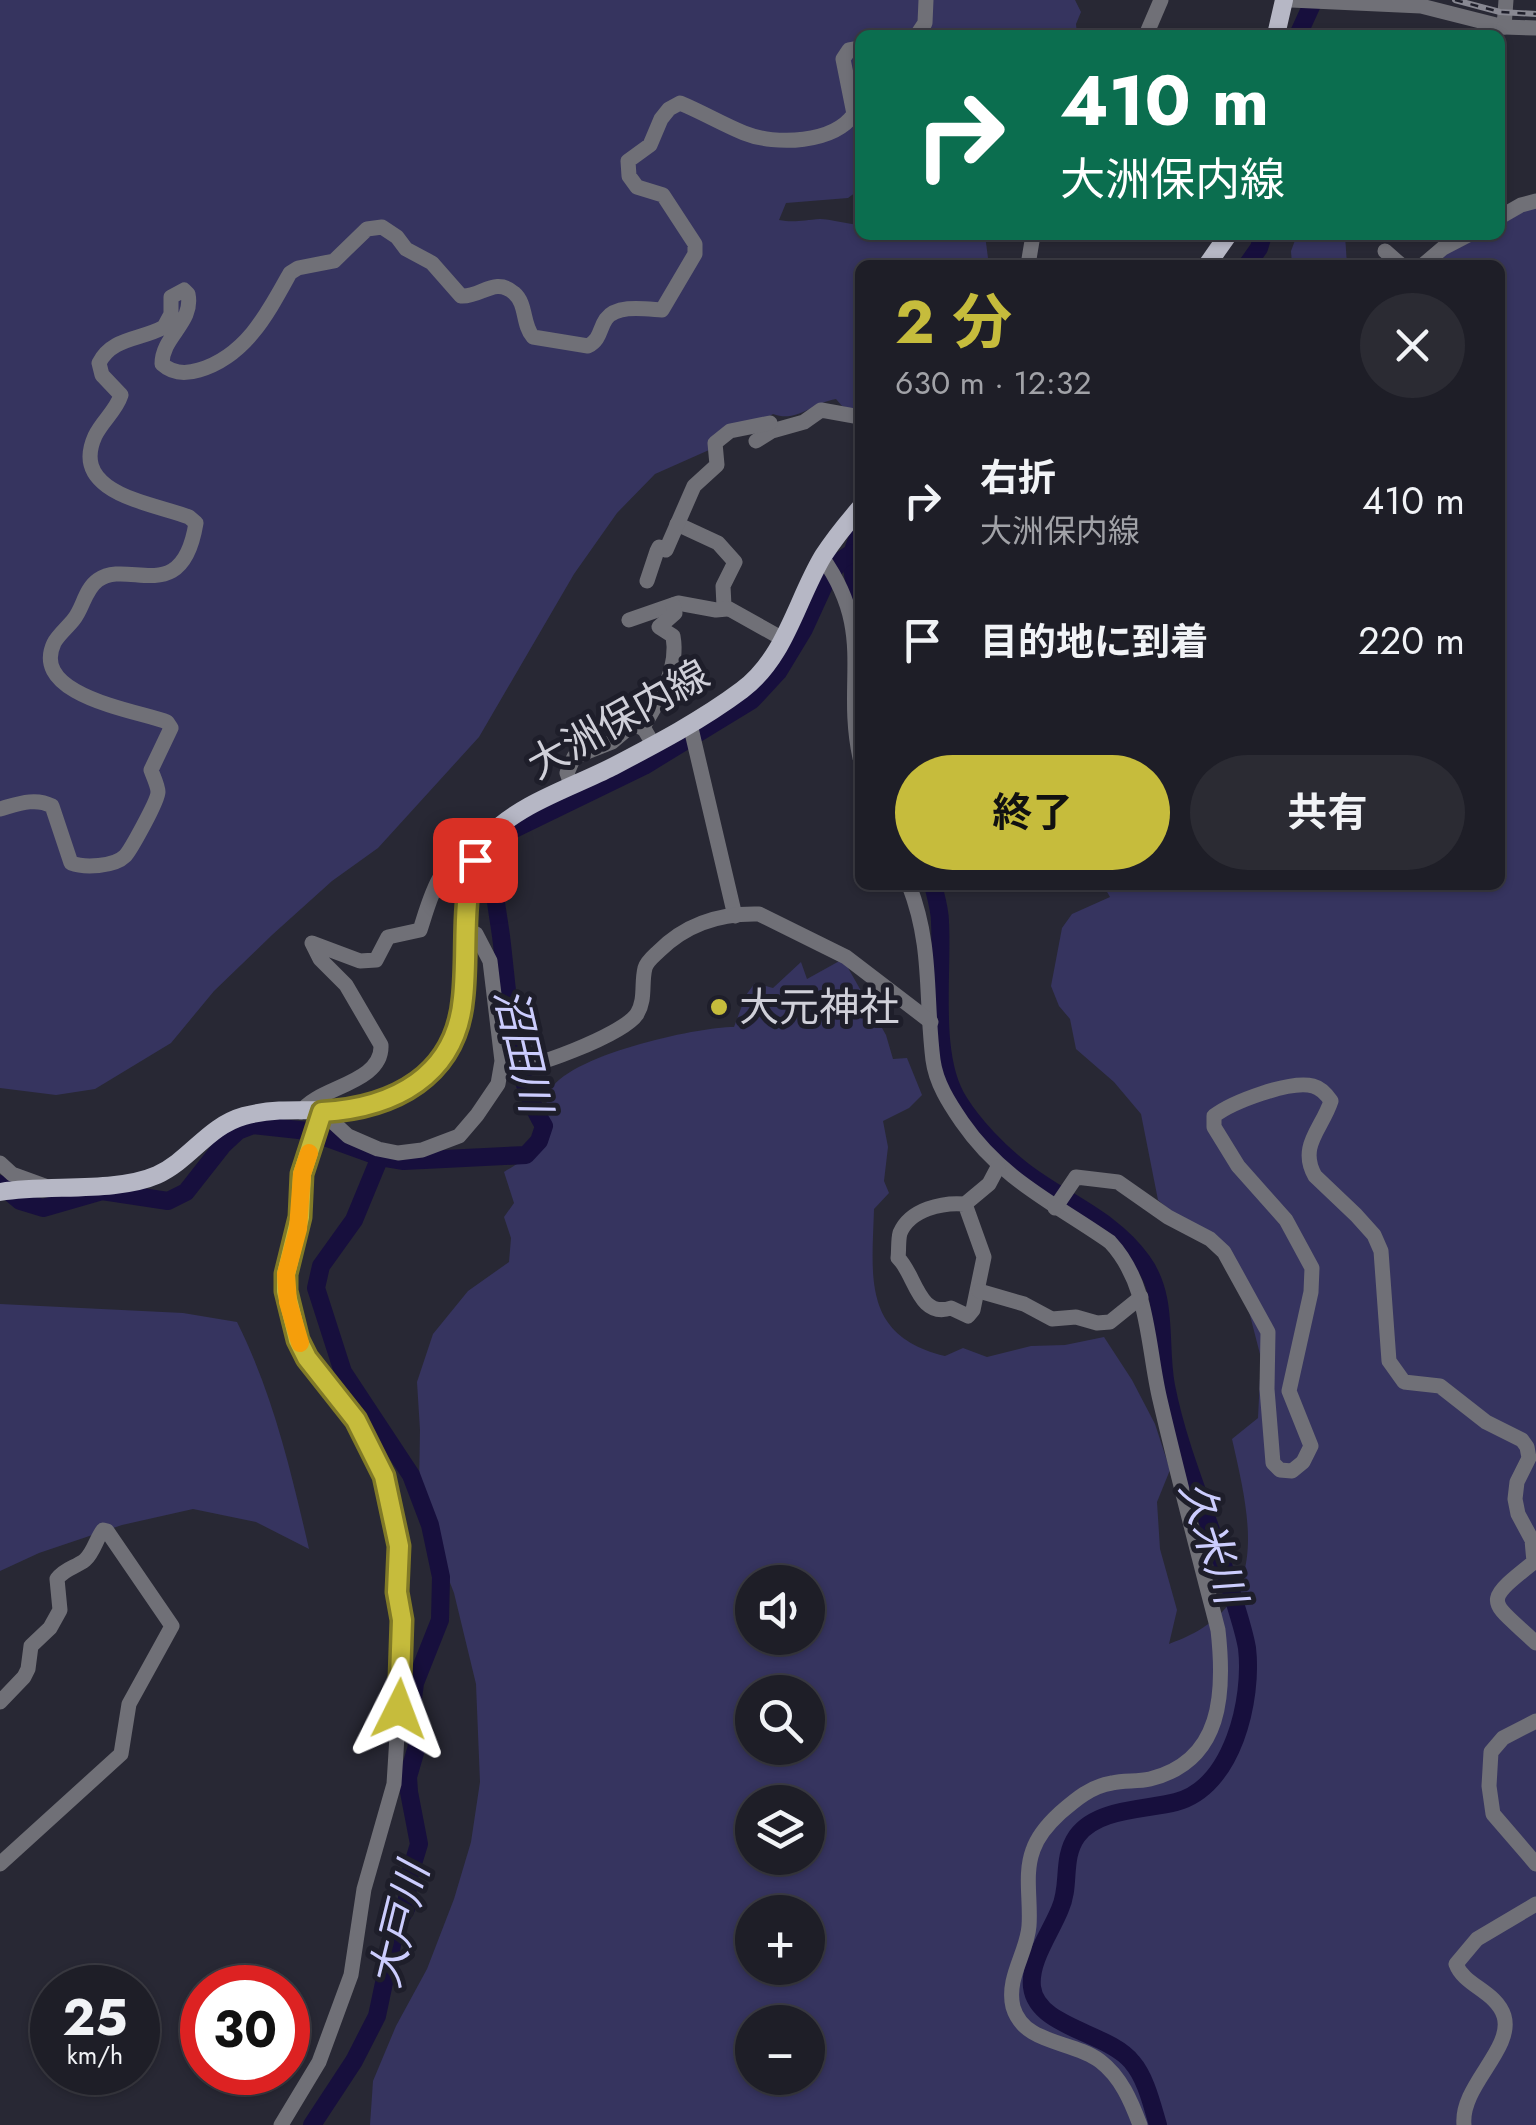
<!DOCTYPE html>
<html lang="ja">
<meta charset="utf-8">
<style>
:root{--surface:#1e1e27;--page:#2b2b33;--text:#f1f3f6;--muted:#a1a2a7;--line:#3c3c44;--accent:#c6bc3c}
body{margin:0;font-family:Jost,"Noto Sans JP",sans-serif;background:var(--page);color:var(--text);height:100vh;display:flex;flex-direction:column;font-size:38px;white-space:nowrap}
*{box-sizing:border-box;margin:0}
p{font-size:32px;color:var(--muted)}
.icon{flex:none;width:55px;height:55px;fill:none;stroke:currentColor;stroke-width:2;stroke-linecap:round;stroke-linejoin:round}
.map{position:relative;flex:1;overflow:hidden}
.sheet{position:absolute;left:855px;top:260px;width:650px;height:630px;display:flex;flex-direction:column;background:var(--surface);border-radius:15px;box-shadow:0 2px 8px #0004,0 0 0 2px var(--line)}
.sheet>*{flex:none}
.guide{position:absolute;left:855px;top:30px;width:650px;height:210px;border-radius:15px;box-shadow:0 2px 8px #0004,0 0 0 2px var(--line);background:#0b6e4f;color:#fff;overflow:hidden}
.fabs{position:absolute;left:735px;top:1565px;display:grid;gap:20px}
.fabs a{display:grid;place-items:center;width:90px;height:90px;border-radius:50%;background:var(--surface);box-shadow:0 2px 8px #0004,0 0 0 2px var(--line);font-size:50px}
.speed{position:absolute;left:30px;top:1965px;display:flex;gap:20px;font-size:50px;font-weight:700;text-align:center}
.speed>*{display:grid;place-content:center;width:130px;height:130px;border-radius:50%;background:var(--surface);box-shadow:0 2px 8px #0004,0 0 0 2px var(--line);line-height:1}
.speed small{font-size:25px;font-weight:400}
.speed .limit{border:15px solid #d22;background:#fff;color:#111}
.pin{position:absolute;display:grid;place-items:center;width:85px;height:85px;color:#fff;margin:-42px;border-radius:20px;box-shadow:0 5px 15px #0006}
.me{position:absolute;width:110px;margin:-55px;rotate:3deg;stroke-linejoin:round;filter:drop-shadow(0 0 8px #0008)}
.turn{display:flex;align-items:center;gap:35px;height:210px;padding:0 40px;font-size:45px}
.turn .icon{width:130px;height:130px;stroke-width:2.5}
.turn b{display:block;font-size:70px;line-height:85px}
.round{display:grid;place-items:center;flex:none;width:105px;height:105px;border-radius:52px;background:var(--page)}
.summary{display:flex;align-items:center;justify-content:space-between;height:170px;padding:0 40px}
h1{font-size:60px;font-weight:700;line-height:75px;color:var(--accent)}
.action{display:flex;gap:20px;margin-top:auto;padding:20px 40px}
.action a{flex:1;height:115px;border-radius:60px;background:var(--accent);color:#111;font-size:40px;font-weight:700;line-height:115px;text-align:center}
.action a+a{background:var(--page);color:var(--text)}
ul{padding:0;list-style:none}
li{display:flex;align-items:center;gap:30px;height:140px;padding:0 40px}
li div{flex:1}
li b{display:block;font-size:38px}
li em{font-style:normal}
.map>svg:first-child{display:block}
.green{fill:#36345f;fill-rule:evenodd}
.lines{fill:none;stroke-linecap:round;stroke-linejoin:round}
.river{stroke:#170f3d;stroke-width:18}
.minor{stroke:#707077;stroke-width:15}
.major{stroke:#b6b7c5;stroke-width:18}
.rail-casing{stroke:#888892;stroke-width:6}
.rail{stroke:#1e1e2a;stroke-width:2.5;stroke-dasharray:8;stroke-linecap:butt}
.route-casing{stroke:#817a27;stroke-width:25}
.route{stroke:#c6bc3c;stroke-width:18}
.slow{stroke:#f59e0b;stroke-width:18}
.poi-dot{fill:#c6bc3c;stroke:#1e1e2a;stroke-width:4}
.labels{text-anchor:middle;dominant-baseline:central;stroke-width:10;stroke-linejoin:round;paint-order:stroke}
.street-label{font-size:40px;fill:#d0d0d9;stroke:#1e1e2a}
.poi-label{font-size:40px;fill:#d0d0d9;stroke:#1e1e2a;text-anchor:start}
.water-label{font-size:42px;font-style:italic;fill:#cccdfe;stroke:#1e1e2a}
</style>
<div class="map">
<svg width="1536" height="2125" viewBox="0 0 1536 2125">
<rect width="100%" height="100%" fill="#282834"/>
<g class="green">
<path d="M0 0H1075L1081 12 1076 24 1077 35H860V189L848 198 786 203 779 220C794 223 804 220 820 219 829 219 849 224 860 225V235H985L988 258 986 265H860V411L842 406 836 399C812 403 797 423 773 414L709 450 655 474 617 513 574 574 479 737 378 848 332 881 272 935 214 991 171 1043 95 1089 56 1095 0 1088Z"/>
<path d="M1536 206V2125H370L373 2081 396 2026 427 1969 454 1899 471 1842 480 1782 476 1684 454 1593 431 1534 419 1489 420 1430 417 1382 433 1334 468 1291 509 1262 511 1238 504 1217 514 1203 504 1172C523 1160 548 1149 548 1124 548 1113 544 1103 549 1093 564 1056 696 1027 734 1027L746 995 755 983 773 988 801 962 807 979 843 959 886 1035 893 1059 907 1058 922 1095 909 1108 883 1121 888 1147 884 1181 889 1193 874 1209C872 1277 862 1336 945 1356L963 1348 987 1357 1031 1346 1065 1345 1104 1337 1132 1380 1155 1424 1170 1470 1157 1502 1160 1549 1177 1610 1169 1644C1273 1608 1251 1523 1232 1439L1258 1418 1261 1358 1245 1296 1219 1252 1158 1200 1141 1114 1114 1082 1076 1049 1070 1019 1059 1006 1051 986 1062 928 1072 914 1110 897 1103 885H1500V265H1429L1473 235H1500V221ZM752 1582H808V1638H752ZM752 1692H808V1748H752ZM752 1802H808V1858H752ZM752 1912H808V1968H752ZM752 2022H808V2078H752Z"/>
<path d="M1297 235H1345L1347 265H1292L1291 251Z"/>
<path d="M0 1304 183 1313 237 1322C273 1394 291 1471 309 1549L256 1522 193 1509 122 1525 39 1553 0 1571Z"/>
</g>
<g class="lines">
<g class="river">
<path d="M1298 35 1314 0"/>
<path d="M1247 265 1259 248 1263 235"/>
<path d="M860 534C848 554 851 577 860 598"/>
<path d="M933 885C936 897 940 910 940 922 943 974 930 1058 959 1102 974 1126 999 1152 1021 1169 1061 1201 1112 1218 1142 1261 1169 1298 1158 1343 1166 1386 1180 1458 1213 1526 1233 1597 1238 1613 1244 1631 1247 1648 1253 1699 1233 1787 1176 1802 1146 1810 1097 1808 1077 1836 1061 1859 1071 1885 1060 1909 1051 1932 1029 1961 1032 1987 1037 2028 1108 2032 1132 2062 1146 2078 1152 2105 1158 2125"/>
<path d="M0 1184 20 1201 43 1208 102 1191 168 1201 186 1192 223 1145 238 1131 253 1125 308 1131 380 1157 404 1161 526 1155 539 1141 544 1126C510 1070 509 1000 501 936 497 906 489 873 496 843L504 834 644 766 752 700 778 672 804 629 826 581 840 561 852 553"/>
<path d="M312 2125 354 2061 377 2016 396 1926 406 1909 409 1877 419 1844 409 1792 408 1777 417 1746 412 1707 415 1683 440 1620 441 1577 430 1525 411 1475 343 1372 316 1288 321 1266 354 1220 380 1157"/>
</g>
<g class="minor">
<path d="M1291 0 1421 6 1504 27 1506 0"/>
<path d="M1504 27 1536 28"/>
<path d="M917 35 925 23 926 0"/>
<path d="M1146 35 1161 0"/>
<path d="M1500 217 1521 205 1536 201"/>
<path d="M1385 251 1401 265"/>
<path d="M1028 265 1033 235"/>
<path d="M1423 265 1443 248 1468 235"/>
<path d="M756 441 772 431 804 422 821 410 860 417"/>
<path d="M677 524 718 543 735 562 723 586 724 606 783 639"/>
<path d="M822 557C876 633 843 679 860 758"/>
<path d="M647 581 657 551 659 547 666 550 694 486 717 465 715 443 730 431 770 423"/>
<path d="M629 620 678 603 716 610 727 609"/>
<path d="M690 724 735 916"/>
<path d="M653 744 643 727C660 699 679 669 673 636L659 627 675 613 673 605"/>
<path d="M571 784 567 773 574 757 612 742 633 724 644 729"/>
<path d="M0 809C18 804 35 797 52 806L71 863C84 868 114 867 125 856 130 851 158 801 158 792 158 786 153 776 151 770L171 728 167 722C139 711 29 696 54 643 58 635 68 627 74 619 83 608 85 589 98 580 129 558 182 609 196 523L189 517C153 503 69 494 95 436 102 421 116 411 121 395L102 375 99 363C112 337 141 340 164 327L171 314V297L184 290 188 294C194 323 162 336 162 364 173 374 186 374 199 370 246 356 268 313 290 273L298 268 334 261 367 229 382 227 397 237 406 249 432 263 461 296C480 298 495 276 514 293 527 304 522 324 533 337L588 346C601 339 599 329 606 319 617 304 646 309 662 310L695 254V244L663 195 637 187 629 176 628 161 650 145 661 119 669 109 680 103C702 112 722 124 744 133 776 146 834 143 854 114L843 59 849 50 860 48"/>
<path d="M909 885C933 947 925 996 933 1060 936 1083 949 1103 962 1122 1002 1180 1054 1203 1110 1242 1150 1285 1147 1346 1160 1400 1178 1477 1198 1553 1218 1630 1225 1692 1223 1761 1150 1779 1137 1782 1124 1780 1112 1783 1091 1786 1075 1800 1060 1813 1048 1824 1038 1835 1033 1850 1024 1874 1031 1900 1029 1926 1027 1953 1006 1978 1013 2007 1024 2045 1072 2040 1100 2061 1121 2077 1131 2101 1140 2125"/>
<path d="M502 1071C527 1071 623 1035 637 1014 646 999 641 984 645 968 647 961 654 956 659 951 686 924 721 913 759 914L846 957 931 1022"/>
<path d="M301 1112C316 1087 383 1084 381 1045L346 985 320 959 312 943 360 961 376 960 388 937 420 930C428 907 441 847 475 860"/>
<path d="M322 1112 348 1136 378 1149 398 1153 422 1150 459 1136 477 1115 498 1084 502 1061 490 961 476 934 466 929"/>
<path d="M0 1163 12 1174 45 1186"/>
<path d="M965 1204C943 1202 910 1209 900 1233 898 1240 899 1251 898 1258 915 1273 918 1319 951 1308L968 1316 973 1310 984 1257 965 1204 989 1184 998 1167"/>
<path d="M1055 1208 1076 1177 1118 1182 1168 1217 1210 1239 1224 1252 1268 1332 1267 1389 1273 1463 1280 1470 1292 1471 1303 1462 1311 1446 1289 1391 1311 1292 1312 1268 1286 1220 1238 1166 1214 1127V1116C1232 1102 1290 1080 1313 1086 1321 1088 1327 1095 1331 1101 1322 1129 1298 1146 1315 1176L1356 1215 1374 1235 1381 1251 1389 1361 1404 1382 1440 1386 1486 1422 1522 1440 1527 1447 1529 1458 1517 1482 1515 1499 1518 1514 1532 1540 1534 1562C1481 1604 1489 1599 1536 1643"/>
<path d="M979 1291 1024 1304 1052 1319 1076 1317 1097 1323 1110 1322 1141 1297"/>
<path d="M0 1702 24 1677 28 1669 31 1646 50 1628 60 1610 57 1579C65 1568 75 1568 85 1560 94 1552 96 1539 103 1530L107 1531 172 1626 129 1704 121 1754 0 1864"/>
<path d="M1536 1721 1503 1738 1491 1752 1489 1786 1493 1814 1536 1864"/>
<path d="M281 2125 319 2062 351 1975 364 1889 394 1784 402 1657V1620L397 1593 399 1546 384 1476 356 1420 307 1358 299 1340 287 1291 286 1274 300 1217 302 1174 322 1112"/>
<path d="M1464 2125C1460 2086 1514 2049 1504 2016 1496 1991 1464 1986 1456 1964L1477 1939 1536 1904"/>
</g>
<g class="major">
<path d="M1276 35 1284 0"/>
<path d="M1207 265 1228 235"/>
<path d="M0 1192C47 1184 116 1193 157 1175 190 1160 208 1126 244 1116 311 1098 370 1133 429 1073 442 1058 455 1041 460 1021 475 969 448 881 488 837 518 804 573 787 612 767 656 744 702 720 742 690 786 657 796 601 823 556 834 539 847 523 860 508"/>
</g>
<g class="rail-casing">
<path id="rail" d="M1455 0 1500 12 1536 14"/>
</g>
<use href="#rail" class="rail"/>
</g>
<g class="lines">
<g class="route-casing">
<path id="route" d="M399 1709 402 1620 397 1592 399 1546 384 1476 356 1420 307 1358 298 1340 286 1291V1274L300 1217 302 1174 322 1112C394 1108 456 1076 463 998 468 952 461 905 475 860"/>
</g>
<use href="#route" class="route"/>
<path class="slow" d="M300 1343 288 1302 286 1274 298 1229 302 1174 309 1153"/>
</g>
<circle class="poi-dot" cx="719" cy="1007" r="10"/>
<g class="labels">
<g class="street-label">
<text transform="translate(618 719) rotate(-29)">大洲保内線</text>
</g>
<g class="poi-label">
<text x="739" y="1007">大元神社</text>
</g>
<g class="water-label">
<text transform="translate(523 1050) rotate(77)">沼田川</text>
<text transform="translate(1213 1542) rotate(72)">久米川</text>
<text transform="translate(399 1925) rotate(-76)">大戸川</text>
</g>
</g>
</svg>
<div class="fabs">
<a><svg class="icon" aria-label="sound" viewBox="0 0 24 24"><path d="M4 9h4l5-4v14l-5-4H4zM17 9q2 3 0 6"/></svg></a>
<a><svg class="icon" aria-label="search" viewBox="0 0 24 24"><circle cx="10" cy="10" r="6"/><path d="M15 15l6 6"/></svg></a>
<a><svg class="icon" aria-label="layers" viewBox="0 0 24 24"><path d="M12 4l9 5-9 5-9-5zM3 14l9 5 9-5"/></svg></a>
<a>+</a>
<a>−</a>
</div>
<div class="speed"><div>25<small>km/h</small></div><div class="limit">30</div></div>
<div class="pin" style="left:475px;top:860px;background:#d93025"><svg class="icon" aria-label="arrive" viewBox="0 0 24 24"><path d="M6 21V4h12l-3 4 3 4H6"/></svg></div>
<svg class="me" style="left:399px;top:1709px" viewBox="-20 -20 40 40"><path d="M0-17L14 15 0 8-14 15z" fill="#c6bc3c" stroke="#fff" stroke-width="4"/></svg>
<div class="guide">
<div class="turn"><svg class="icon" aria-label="right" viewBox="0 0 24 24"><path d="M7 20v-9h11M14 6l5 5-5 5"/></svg><div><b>410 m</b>大洲保内線</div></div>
</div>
<section class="sheet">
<div class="summary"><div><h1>2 分</h1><p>630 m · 12:32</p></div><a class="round"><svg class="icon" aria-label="close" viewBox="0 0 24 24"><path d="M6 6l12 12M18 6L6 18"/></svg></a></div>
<ul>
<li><svg class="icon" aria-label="right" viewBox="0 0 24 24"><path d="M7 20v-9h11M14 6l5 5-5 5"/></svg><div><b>右折</b><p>大洲保内線</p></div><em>410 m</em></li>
<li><svg class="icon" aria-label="arrive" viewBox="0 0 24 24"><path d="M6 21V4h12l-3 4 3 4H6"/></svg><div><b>目的地に到着</b></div><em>220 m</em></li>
</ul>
<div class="action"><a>終了</a><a>共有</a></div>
</section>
</div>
